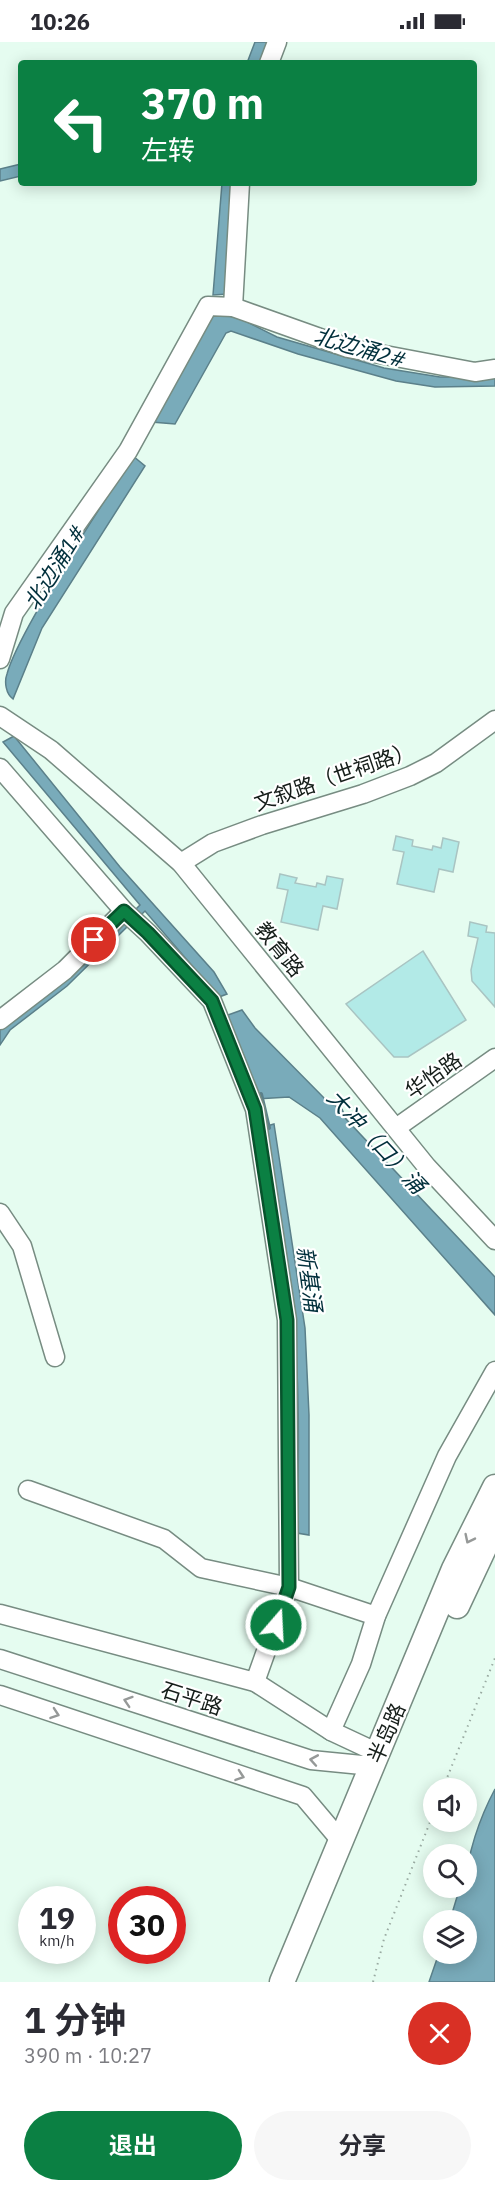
<!DOCTYPE html>
<html lang="zh">
<meta charset="utf-8">
<style>
:root{--surface:#fff;--page:#f7f7f7;--text:#2b2b33;--muted:#7c7c81;--accent:#0b8043}
body{margin:0;font-family:"IBM Plex Sans","Noto Sans SC",sans-serif;background:var(--page);color:var(--text);height:100vh;display:flex;flex-direction:column;font-size:22px;white-space:nowrap}
*{box-sizing:border-box;margin:0}
p{font-size:20px;color:var(--muted)}
.icon{flex:none;width:33px;height:33px;fill:none;stroke:currentColor;stroke-width:2;stroke-linecap:round;stroke-linejoin:round}
.map{position:relative;height:1940px;overflow:hidden}
.details{display:flex;flex-direction:column;background:var(--surface);flex:1}
.details>*{flex:none}
.hud{position:absolute;left:18px;top:18px;width:459px;height:126px;border-radius:6px;box-shadow:0 3px 15px #0003;background:#0b8043;color:#fff;overflow:hidden}
.tools{position:absolute;left:423px;top:1736px;display:grid;gap:12px}
.tools a{display:grid;place-items:center;width:54px;height:54px;border-radius:50%;background:var(--surface);box-shadow:0 3px 15px #0003;font-size:30px}
.speed{position:absolute;left:18px;top:1844px;display:flex;gap:12px;font-size:30px;font-weight:700;text-align:center}
.speed>*{display:grid;place-content:center;width:78px;height:78px;border-radius:50%;background:var(--surface);box-shadow:0 3px 15px #0003;line-height:1}
.speed small{font-size:15px;font-weight:400}
.speed .limit{border:9px solid #d22;background:#fff;color:#111}
.pin{position:absolute;display:grid;place-items:center;width:51px;height:51px;color:#fff;margin:-26px;border:3px solid #fff;border-radius:50%;box-shadow:0 2px 6px #0007}
.me{position:absolute;width:66px;margin:-33px;rotate:19deg;stroke-linejoin:round;filter:drop-shadow(0 0 4px #0008)}
.turn{display:flex;align-items:center;gap:21px;height:126px;padding:0 24px;font-size:27px}
.turn .icon{width:78px;height:78px;stroke-width:2.5}
.turn b{display:block;font-size:42px;line-height:51px}
.round{display:grid;place-items:center;flex:none;width:63px;height:63px;border-radius:32px;background:var(--page)}
.summary{display:flex;align-items:center;justify-content:space-between;height:102px;padding:0 24px}
h1{font-size:36px;font-weight:700;line-height:45px}
.cta{display:flex;gap:12px;margin-top:auto;padding:12px 24px}
.cta a{flex:1;height:69px;border-radius:36px;background:var(--accent);color:#fff;font-size:24px;font-weight:700;line-height:69px;text-align:center}
.cta a+a{background:var(--page);color:var(--text)}
.status{display:flex;justify-content:space-between;align-items:center;height:42px;padding:0 30px;background:var(--surface);direction:ltr}
.status svg{height:16px;fill:currentColor}
.map>svg:first-child{display:block}
.water{fill:#79abba;stroke:#5b808a;stroke-width:1.5}
.lines{fill:none;stroke-linecap:round;stroke-linejoin:round}
.stream{stroke:#5b808a;stroke-width:4}
.building{fill:#b2eae7;stroke:#a9c4c2;stroke-width:1.5}
.minor-casing{stroke:#778c82;stroke-width:21}
.major-casing{stroke:#778c82;stroke-width:27}
.path{stroke:#99aaa1;stroke-width:2;stroke-dasharray:1.5 4.5;stroke-linecap:butt}
.minor{stroke:#fff;stroke-width:18}
.major{stroke:#fff;stroke-width:24}
.oneway{stroke:#969998}
.route-casing{stroke:#07532c;stroke-width:15}
.route{stroke:#0b8043;stroke-width:10}
.labels{text-anchor:middle;dominant-baseline:central;stroke-width:4.5;stroke-linejoin:round;paint-order:stroke}
.street-label{font-size:21px;fill:#151d19;stroke:#fff}
.water-label{font-size:22px;font-style:italic;fill:#002f3b;stroke:#fff}
</style>
<div class="status"><b>10:26</b><svg viewBox="0 0 49 12"><path d="M0 12V9h3v3zM5 12V6h3v6zM10 12V3h3v9zM15 12V0h3v12zM26 1h20v11H26zM47 4h2v5h-2z"/></svg></div>
<div class="map">
<svg width="495" height="1940" viewBox="0 0 495 1940">
<rect width="100%" height="100%" fill="#e5fcf0"/>
<g class="water">
<path d="M255 0H268L260 21H247Z"/>
<path d="M21 122V134L0 139V127Z"/>
<path d="M222 141H233L228 252 213 253Z"/>
<path d="M213 270 229 271 277 295 384 326 440 335H495V344L435 345 396 339 298 312 231 289 226 291 175 382 152 380Z"/>
<path d="M133 414 145 424 42 586 13 657C6 652 4 640 7 632 13 610 30 582 41 562 70 511 102 463 133 414Z"/>
<path d="M14 694 120 825 214 930 227 952 219 955 145 869 141 873 136 867 140 863 3 700Z"/>
<path d="M124 880 128 884 67 944 10 988 0 1003V985Z"/>
<path d="M242 968 255 986 328 1060 342 1067 346 1077 495 1235V1273L320 1076 289 1055 256 1057 250 1048 228 973Z"/>
<path d="M274 1082 305 1286 309 1373V1493L297 1491C299 1413 300 1335 292 1257 286 1200 273 1142 263 1085Z"/>
<path d="M495 1747V1940H429L439 1911H466V1878H450L460 1845H466C466 1814 480 1775 495 1747Z"/>
</g>
<g class="lines">
<path class="stream" d="M261 1052 269 1086"/>
</g>
<g class="building">
<path d="M396 794 413 798 412 804 432 808 433 804 441 806 443 796 459 800 453 830 439 827 434 850 397 842 404 810 393 808Z"/>
<path d="M280 832 297 836 295 841 316 845 317 841 325 843 327 834 343 837 337 867 323 864 318 888 281 880 288 848 277 846Z"/>
<path d="M470 880 487 884 486 890 495 891V965L472 939 471 928 478 896 468 894Z"/>
<path d="M423 909 466 978 408 1015H394L346 962Z"/>
</g>
<g class="lines">
<g class="minor-casing">
<g id="minor">
<path d="M269 21 277 0"/>
<path d="M233 265 348 306 475 330 495 327"/>
<path d="M0 617 14 571 128 409 208 264 233 265 240 141"/>
<path d="M0 674 51 708 181 821 427 1125 495 1198"/>
<path d="M0 726 124 869 148 891 212 959 255 1067 287 1278 289 1545 255 1640"/>
<path d="M181 821 213 801 262 783 363 752 410 734 436 721 495 678"/>
<path d="M0 978 65 928 124 869"/>
<path d="M396 1086 495 1016"/>
<path d="M0 1171 22 1204 55 1315"/>
<path d="M28 1448 164 1497 201 1526 289 1545 376 1574"/>
<path d="M0 1572 255 1640 331 1689 378 1711"/>
<path d="M0 1617 311 1718 372 1724"/>
<path d="M0 1653 303 1754 341 1799"/>
<path d="M331 1689 361 1622 376 1574 447 1414 495 1329"/>
</g>
</g>
<g class="major-casing">
<g id="major">
<path d="M457 1564 495 1483"/>
<path d="M282 1940 454 1527 495 1445"/>
</g>
</g>
<g class="path">
<path d="M443 1746 495 1616"/>
<path d="M373 1940 384 1897 434 1770"/>
</g>
<use href="#minor" class="minor"/>
<use href="#major" class="major"/>
</g>
<defs><path id="oneway-chevron" d="M-2-3.5L2.5 0L-2 3.5" fill="none" stroke-width="1.6" stroke-linecap="round" stroke-linejoin="round" transform="scale(1.5)"/></defs>
<g class="oneway">
<use href="#oneway-chevron" transform="translate(469 1497) rotate(116)"/>
<use href="#oneway-chevron" transform="translate(128 1659) rotate(-162)"/>
<use href="#oneway-chevron" transform="translate(55 1672) rotate(19)"/>
<use href="#oneway-chevron" transform="translate(314 1718) rotate(-170)"/>
<use href="#oneway-chevron" transform="translate(240 1734) rotate(19)"/>
</g>
<g class="lines">
<g class="route-casing">
<path id="route" d="M94 898 124 869 148 891 212 959 255 1067 287 1278 289 1545 276 1583"/>
</g>
<use href="#route" class="route"/>
</g>
<g class="labels">
<g class="street-label">
<text transform="translate(334 734) rotate(-19)">文叙路（世祠路）</text>
<text transform="translate(280 907) rotate(51)">教育路</text>
<text transform="translate(433 1033) rotate(-35)">华怡路</text>
<text transform="translate(192 1656) rotate(18)">石平路</text>
<text transform="translate(386 1691) rotate(-67)">半岛路</text>
</g>
<g class="water-label">
<text transform="translate(360 305) rotate(16)">北边涌2#</text>
<text transform="translate(54 525) rotate(-58)">北边涌1#</text>
<text transform="translate(377 1099) rotate(47)">大冲（口）涌</text>
<text transform="translate(310 1237) rotate(82)">新基涌</text>
</g>
</g>
</svg>
<div class="tools">
<a><svg class="icon" aria-label="sound" viewBox="0 0 24 24"><path d="M4 9h4l5-4v14l-5-4H4zM17 9q2 3 0 6"/></svg></a>
<a><svg class="icon" aria-label="search" viewBox="0 0 24 24"><circle cx="10" cy="10" r="6"/><path d="M15 15l6 6"/></svg></a>
<a><svg class="icon" aria-label="layers" viewBox="0 0 24 24"><path d="M12 4l9 5-9 5-9-5zM3 14l9 5 9-5"/></svg></a>
</div>
<div class="speed"><div>19<small>km/h</small></div><div class="limit">30</div></div>
<div class="pin" style="left:94px;top:898px;background:#d93025"><svg class="icon" aria-label="arrive" viewBox="0 0 24 24"><path d="M6 21V4h12l-3 4 3 4H6"/></svg></div>
<svg class="me" style="left:276px;top:1583px" viewBox="-20 -20 40 40"><circle r="17" fill="#0b8043" stroke="#fff" stroke-width="3"/><path d="M0-11L8 9 0 5-8 9z" fill="#fff"/></svg>
<div class="hud">
<div class="turn"><svg class="icon" aria-label="left" viewBox="0 0 24 24"><path d="M17 20v-9H6M10 6l-5 5 5 5"/></svg><div><b>370 m</b>左转</div></div>
</div>
</div>
<section class="details">
<div class="summary"><div><h1>1 分钟</h1><p>390 m · 10:27</p></div><a class="round" style="background:#d93025;color:#fff"><svg class="icon" aria-label="close" viewBox="0 0 24 24"><path d="M6 6l12 12M18 6L6 18"/></svg></a></div>
<div class="cta"><a>退出</a><a>分享</a></div>
</section>
